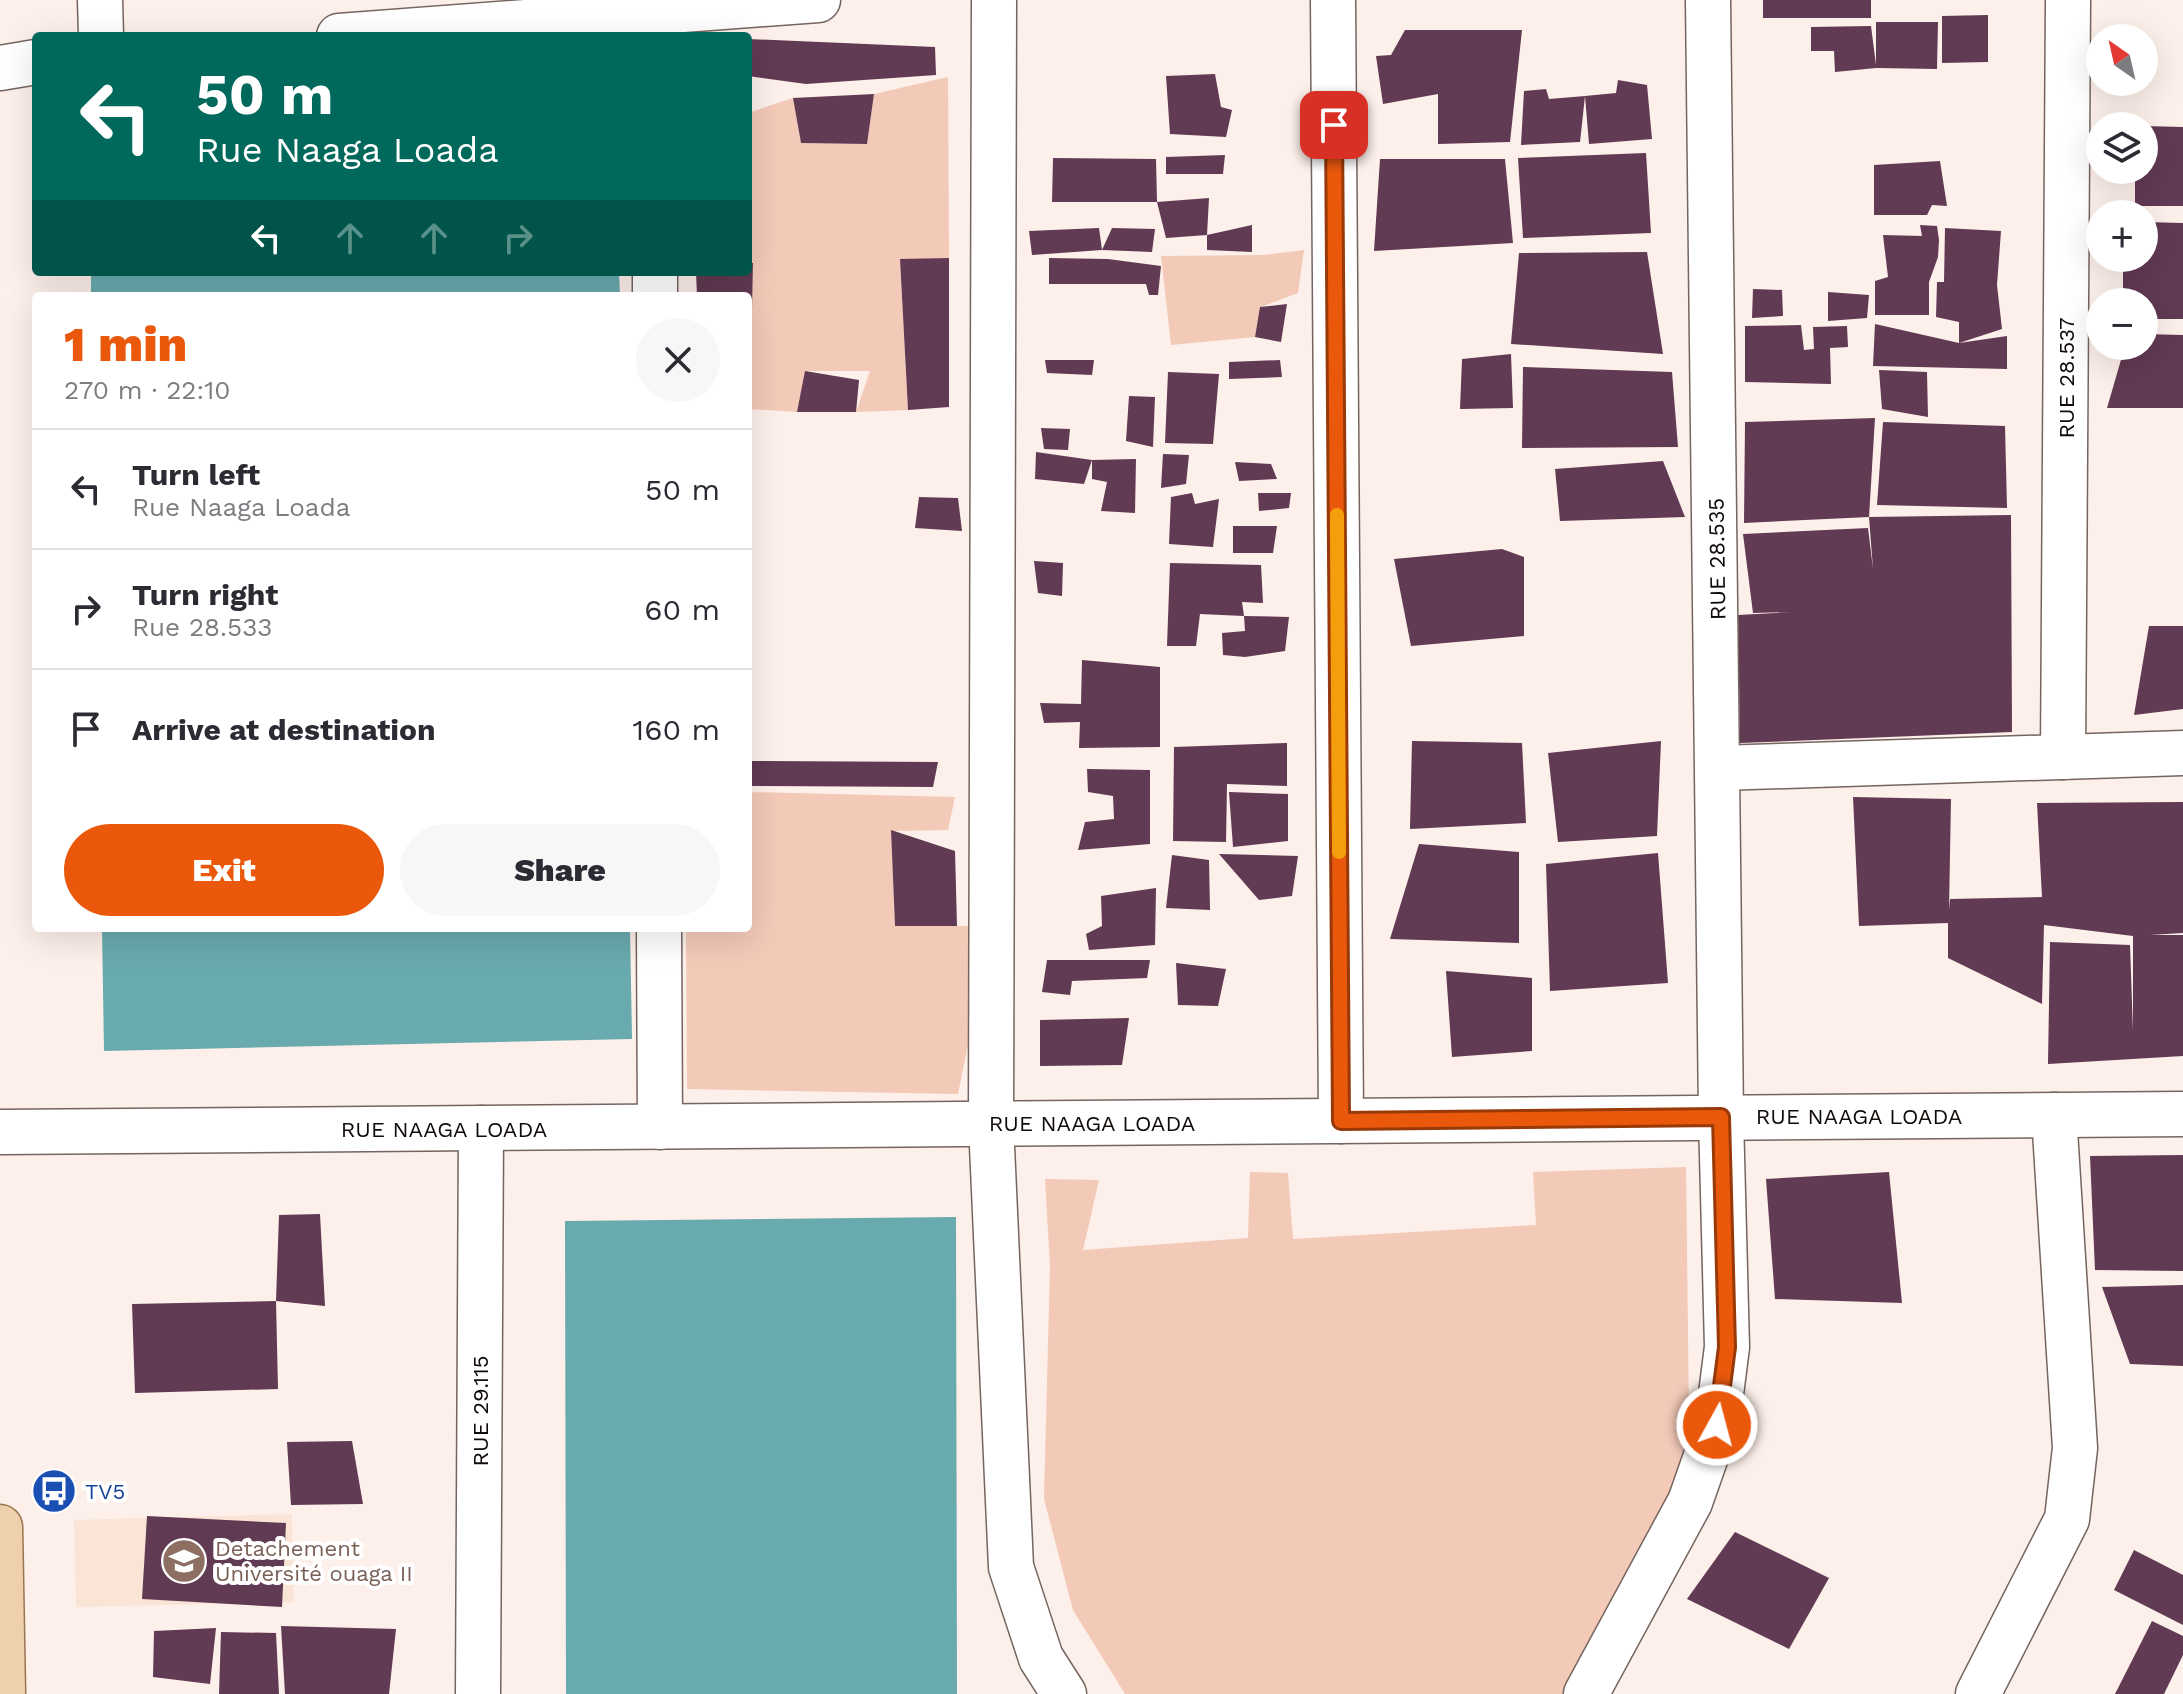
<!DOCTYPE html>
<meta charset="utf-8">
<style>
:root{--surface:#fff;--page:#f7f7f7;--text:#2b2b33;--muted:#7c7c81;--line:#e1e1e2;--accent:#ea580c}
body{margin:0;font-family:"Work Sans",sans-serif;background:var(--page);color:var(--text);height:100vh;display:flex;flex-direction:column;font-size:30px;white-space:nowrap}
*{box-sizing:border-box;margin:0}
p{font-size:26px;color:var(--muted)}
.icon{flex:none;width:44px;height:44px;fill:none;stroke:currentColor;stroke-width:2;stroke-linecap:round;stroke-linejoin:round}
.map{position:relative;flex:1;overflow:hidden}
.drawer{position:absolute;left:32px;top:292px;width:720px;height:640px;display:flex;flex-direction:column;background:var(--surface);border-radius:8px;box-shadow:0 8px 32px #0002}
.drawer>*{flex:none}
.guide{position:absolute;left:32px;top:32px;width:720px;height:244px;border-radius:8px;box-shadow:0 8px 32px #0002;background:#00695c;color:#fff;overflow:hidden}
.needle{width:52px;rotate:326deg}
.fabs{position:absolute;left:2086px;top:24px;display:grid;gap:16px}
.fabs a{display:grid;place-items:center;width:72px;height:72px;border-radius:50%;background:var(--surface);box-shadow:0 8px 32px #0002;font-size:40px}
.pin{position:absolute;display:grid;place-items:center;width:68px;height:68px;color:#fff;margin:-34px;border-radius:16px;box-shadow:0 4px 12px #0006}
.me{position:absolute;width:88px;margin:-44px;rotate:7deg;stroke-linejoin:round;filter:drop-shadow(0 0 6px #0008)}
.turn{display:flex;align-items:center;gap:28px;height:168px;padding:0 32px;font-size:36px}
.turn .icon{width:104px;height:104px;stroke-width:2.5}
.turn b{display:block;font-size:56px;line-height:68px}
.lanes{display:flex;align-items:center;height:76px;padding:0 32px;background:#0003;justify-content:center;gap:40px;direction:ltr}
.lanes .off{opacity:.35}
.round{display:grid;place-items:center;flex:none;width:84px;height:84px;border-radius:42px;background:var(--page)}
.overview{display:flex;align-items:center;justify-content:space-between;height:136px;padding:0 32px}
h1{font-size:48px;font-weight:800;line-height:60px;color:var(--accent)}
.cta{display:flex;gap:16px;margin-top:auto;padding:16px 32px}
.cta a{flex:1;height:92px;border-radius:48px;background:var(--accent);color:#fff;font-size:32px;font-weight:800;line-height:92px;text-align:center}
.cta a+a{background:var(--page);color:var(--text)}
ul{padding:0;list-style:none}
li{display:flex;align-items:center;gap:24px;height:120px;padding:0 32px;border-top:2px solid var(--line)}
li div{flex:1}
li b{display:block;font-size:30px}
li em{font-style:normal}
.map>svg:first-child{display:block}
.education{fill:#f9e4d6}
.green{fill:#f3c9b8}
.water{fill:#69aaae}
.building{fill:#613a53}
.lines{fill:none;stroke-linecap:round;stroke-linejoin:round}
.street-casing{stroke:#75655f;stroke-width:47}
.primary-casing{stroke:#987650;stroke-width:47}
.street{stroke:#fff;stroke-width:44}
.primary{stroke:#eed0ad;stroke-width:44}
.route-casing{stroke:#983908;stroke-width:20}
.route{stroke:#ea580c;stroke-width:14}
.slow{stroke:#f59e0b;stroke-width:14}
.labels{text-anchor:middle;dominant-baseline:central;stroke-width:8;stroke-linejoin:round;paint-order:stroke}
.street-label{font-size:22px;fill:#100a08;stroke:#fff}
.transit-label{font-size:22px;fill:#164399;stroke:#fff;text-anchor:start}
.education-label{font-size:22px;fill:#785e54;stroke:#fff;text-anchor:start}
</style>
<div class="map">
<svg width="2183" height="1694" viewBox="0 0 2183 1694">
<rect width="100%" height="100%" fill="#fdefe9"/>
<path class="education" d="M292 1514 294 1602 76 1607 74 1520Z"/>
<g class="green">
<path d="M948 77 949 258 900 260 908 410 856 412 870 371H806L797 412 748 409 753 264 748 258V113L793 98 801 143 867 144 874 94Z"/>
<path d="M1304 250 1298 293 1261 307 1255 337 1171 345 1161 256 1264 255Z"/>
<path d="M748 792 955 797 948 830 891 831 895 926H992L958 1094 687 1089 686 928H748Z"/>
<path d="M1686 1167 1690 1502 1575 1694H1125L1073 1610 1044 1499 1050 1266 1045 1179 1099 1180 1083 1250 1248 1238 1250 1172 1288 1173 1293 1239 1536 1225 1533 1172Z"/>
</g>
<g class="water">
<path d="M91 272H619L620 296H91Z"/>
<path d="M102 928H630L632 1039 104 1051Z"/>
<path d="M956 1217 957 1694H566L565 1221Z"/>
</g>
<g class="building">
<rect x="1763" y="0" width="108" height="18"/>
<path d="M1988 15V62L1942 63V16Z"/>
<path d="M1876 22H1938L1937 69 1876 68 1835 72 1834 51H1811V27L1871 26 1876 65Z"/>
<path d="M1405 30H1522L1510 142 1438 144V94L1383 104 1376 56 1391 55Z"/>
<path d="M748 39 935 47 936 75 806 84 748 76Z"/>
<path d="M1215 74 1221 107 1232 110 1226 137 1170 134 1166 76Z"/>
<path d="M1618 80 1647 85 1652 139 1589 144 1585 96 1616 93Z"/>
<path d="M1546 89 1549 99 1585 96 1580 142 1521 145 1524 91Z"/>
<path d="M874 94 867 144 801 143 793 98Z"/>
<path d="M2144 126 2183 127V206H2135V170H2144Z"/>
<path d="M1646 153 1651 233 1523 238 1518 158Z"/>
<path d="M1225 155 1223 174H1166V157Z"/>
<path d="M1053 158 1156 159 1157 202H1052Z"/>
<path d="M1380 159H1505L1513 243 1374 251Z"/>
<path d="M1940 161 1947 206 1932 205 1927 215H1874V165Z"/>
<path d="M1209 198 1207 235 1252 225V252L1207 250V235L1166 238 1157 202Z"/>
<path d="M2144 222 2183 223V319H2144V302H2100V318H2096L2097 299 2123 293V258H2144Z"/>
<path d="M1920 225 1937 226 1939 240 1938 257 1929 282V315H1875V281L1888 277 1883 235 1922 236Z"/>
<path d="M1099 228 1102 250 1032 255 1029 231Z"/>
<path d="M1112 228 1155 229 1152 252 1102 250Z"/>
<path d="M1945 228 2001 231 1997 285 2002 329 1959 343 2007 336V369L1873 366 1875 324 1959 343V322L1936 317 1937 282H1944Z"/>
<path d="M1647 252 1663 354 1511 344 1519 253Z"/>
<path d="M949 258V407L908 410 900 259Z"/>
<path d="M1049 258 1108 259 1161 266 1158 295H1149L1146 284H1049Z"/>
<path d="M748 263H753L751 355H748V296H697L696 272H748Z"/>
<path d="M1753 289 1782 290 1783 316 1752 318Z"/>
<path d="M1828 292 1869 295 1867 318 1828 321Z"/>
<path d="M1287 304 1281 342 1255 337 1260 307Z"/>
<path d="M1801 325 1804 350 1814 349 1813 327 1847 326 1848 347 1830 348 1831 384 1745 382V326Z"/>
<path d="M2144 334 2183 335V408H2107L2125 346H2144Z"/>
<path d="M1511 354 1513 408 1460 409 1462 359Z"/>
<path d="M1045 360H1094L1092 375 1047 373Z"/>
<path d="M1280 360 1282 377 1229 379V362Z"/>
<path d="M1523 367 1672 372 1678 447 1522 448Z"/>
<path d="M1879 370 1927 372 1928 417 1882 409Z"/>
<path d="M805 371 859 380 856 412H797Z"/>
<path d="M1168 372 1219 374 1213 444 1165 443Z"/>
<path d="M1129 396 1155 397 1153 447 1126 441Z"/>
<path d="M1875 418 1869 517 1744 523 1745 422Z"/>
<path d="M1883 422 2005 426 2007 508 1877 505Z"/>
<path d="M1041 428 1070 429 1068 450 1044 449Z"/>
<path d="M1036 452 1092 460 1136 459 1135 513 1101 511 1107 482 1092 479V460L1084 484 1035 479Z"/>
<path d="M1163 454 1189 455 1186 484 1161 488Z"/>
<path d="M1663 461 1685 517 1560 521 1555 469Z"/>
<path d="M1235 462 1271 464 1277 479 1239 481Z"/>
<path d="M1192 493 1195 504 1219 499 1213 547 1169 544 1171 497Z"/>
<path d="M1258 493H1291L1289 508 1259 511Z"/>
<path d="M919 497 958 498 962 531 915 528Z"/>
<path d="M2011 515 2012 732 1740 743 1738 615 1794 612 1753 613 1743 534 1868 528 1873 569 1869 517Z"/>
<path d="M1233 526H1277L1273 553H1233Z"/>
<path d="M1502 549 1524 557V636L1411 646 1394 559Z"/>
<path d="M1034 561 1063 563 1062 596 1038 593Z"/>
<path d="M1170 563 1261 565 1263 603 1242 602 1244 616 1200 614 1196 646H1167Z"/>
<path d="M1244 616 1289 617 1285 651 1245 657 1223 655 1222 633 1245 631Z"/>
<path d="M2149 626H2183V709L2134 715Z"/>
<path d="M1082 660 1160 667V747L1079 748 1080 722 1044 723 1040 703 1081 704Z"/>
<path d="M1412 741 1522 743 1526 823 1410 829Z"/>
<path d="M1661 741 1657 836 1558 842 1548 753Z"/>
<path d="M1287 743V786L1227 784 1226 842 1173 841 1174 747Z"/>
<path d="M748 761 938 762 933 787 748 786Z"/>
<path d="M1087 769 1150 770V844L1078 850 1085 822 1114 819 1113 796 1088 792Z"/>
<path d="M1229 792 1288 794V841L1233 847Z"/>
<path d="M1853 797 1951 799 1949 910 1950 899 2042 897 2037 803 2183 802V933L2150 935H2183V1056L2048 1064 2050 942 2130 945 2133 1031V936L2044 925 2042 1004 1948 958V923L1859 926Z"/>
<path d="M891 830 955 851 957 926H895Z"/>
<path d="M1419 844 1519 852V943L1390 939Z"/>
<path d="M1658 853 1668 983 1550 991 1546 864Z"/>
<path d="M1219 854 1298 856 1292 896 1259 900Z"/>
<path d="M1172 855 1209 860 1210 910 1166 908Z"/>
<path d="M1156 888 1155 945 1089 950 1086 934 1102 926 1101 896Z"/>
<path d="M1047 960H1150L1147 978 1072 981 1070 995 1042 992Z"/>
<path d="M1176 963 1226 969 1218 1006 1178 1005Z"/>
<path d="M1446 971 1532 978V1051L1452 1057Z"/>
<path d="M1129 1018 1122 1065 1040 1066V1020Z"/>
<path d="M2183 1155V1271L2095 1270 2090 1156Z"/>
<path d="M1889 1172 1902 1303 1775 1299 1766 1179Z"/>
<path d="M320 1214 325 1306 276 1301 278 1389 135 1393 132 1304 276 1301 279 1215Z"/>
<path d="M2183 1285V1366L2130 1364 2102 1287Z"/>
<path d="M352 1441 363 1504 291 1505 287 1442Z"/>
<path d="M147 1516 286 1523 282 1607 142 1599Z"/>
<path d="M1735 1532 1829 1578 1789 1649 1687 1599Z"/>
<path d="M2134 1550 2183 1575V1625L2114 1590Z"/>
<path d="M2152 1621 2183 1636V1655L2164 1694H2115Z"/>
<path d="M281 1626 396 1629 389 1694H285Z"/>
<path d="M216 1628 210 1684 153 1677 154 1631Z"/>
<path d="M221 1632 276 1633 279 1694H219Z"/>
</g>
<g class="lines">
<g class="street-casing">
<g id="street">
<path d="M100 0 101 36"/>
<path d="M994 0 991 1124 1011 1567 1041 1658 1064 1694"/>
<path d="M1333 0 1341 1121"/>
<path d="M339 36 818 0"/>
<path d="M0 68 36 62"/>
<path d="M655 272V296"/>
<path d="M2063 757 2068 0"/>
<path d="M1720 768 2183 753"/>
<path d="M659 928 660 1127"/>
<path d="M0 1132 2183 1114"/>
<path d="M478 1694 481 1128"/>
<path d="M1586 1694 1690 1502 1717 1425 1727 1347 1721 1117 1708 0"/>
<path d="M1978 1694 2067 1519 2075 1448 2054 1115"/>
</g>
</g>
<g class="primary-casing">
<path id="primary" d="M0 1527 3 1694"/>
</g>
<use href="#street" class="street"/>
<use href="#primary" class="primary"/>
</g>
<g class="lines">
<g class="route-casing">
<path id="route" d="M1334 125 1341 1121 1721 1117 1727 1347 1717 1425"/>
</g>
<use href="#route" class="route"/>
<path class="slow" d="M1337 515 1339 852"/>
</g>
<defs>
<g id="bus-disc" transform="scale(2.3)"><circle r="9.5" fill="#1a4fb4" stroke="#fff"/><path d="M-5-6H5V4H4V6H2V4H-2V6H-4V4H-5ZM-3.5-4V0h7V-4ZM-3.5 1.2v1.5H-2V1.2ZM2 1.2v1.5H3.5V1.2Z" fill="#fff"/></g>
<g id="university-disc" transform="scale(2.3)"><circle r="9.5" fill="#8d6e63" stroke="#fff"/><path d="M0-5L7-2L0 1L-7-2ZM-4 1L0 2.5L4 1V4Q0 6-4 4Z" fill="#fff"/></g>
</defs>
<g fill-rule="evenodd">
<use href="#bus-disc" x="54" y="1491"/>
<use href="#university-disc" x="184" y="1561"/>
</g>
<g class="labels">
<g class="street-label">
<text transform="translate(2066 378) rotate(-90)">RUE 28.537</text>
<text transform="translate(1717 559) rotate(-91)">RUE 28.535</text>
<text x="1859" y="1116">RUE NAAGA LOADA</text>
<text x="1092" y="1123">RUE NAAGA LOADA</text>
<text x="444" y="1129">RUE NAAGA LOADA</text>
<text transform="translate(480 1411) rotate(-90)">RUE 29.115</text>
</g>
<g class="transit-label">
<text x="85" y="1491">TV5</text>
</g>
<g class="education-label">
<text x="215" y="1548">Detachement<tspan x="215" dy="25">Université ouaga II</tspan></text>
</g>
</g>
</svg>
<div class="fabs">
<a><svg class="needle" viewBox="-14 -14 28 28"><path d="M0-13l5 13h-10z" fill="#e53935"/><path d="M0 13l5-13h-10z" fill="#7c7c81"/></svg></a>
<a><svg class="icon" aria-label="layers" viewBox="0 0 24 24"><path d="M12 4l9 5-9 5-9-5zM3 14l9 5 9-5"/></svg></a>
<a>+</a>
<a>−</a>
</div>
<div class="pin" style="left:1334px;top:125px;background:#d93025"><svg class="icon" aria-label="arrive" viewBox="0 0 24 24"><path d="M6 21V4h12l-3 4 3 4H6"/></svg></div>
<svg class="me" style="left:1717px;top:1425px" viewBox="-20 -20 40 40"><circle r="17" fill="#ea580c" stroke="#fff" stroke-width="3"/><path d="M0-11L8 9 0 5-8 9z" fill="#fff"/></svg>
<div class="guide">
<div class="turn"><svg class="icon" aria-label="left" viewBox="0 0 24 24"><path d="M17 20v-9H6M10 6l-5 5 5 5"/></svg><div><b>50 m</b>Rue Naaga Loada</div></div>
<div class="lanes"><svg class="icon" aria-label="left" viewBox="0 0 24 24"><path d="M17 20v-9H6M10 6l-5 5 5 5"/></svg><svg class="icon off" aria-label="ahead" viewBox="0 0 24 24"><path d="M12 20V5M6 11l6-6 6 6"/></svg><svg class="icon off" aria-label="ahead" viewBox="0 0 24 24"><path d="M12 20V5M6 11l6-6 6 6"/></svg><svg class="icon off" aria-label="right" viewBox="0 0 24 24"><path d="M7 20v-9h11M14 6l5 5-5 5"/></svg></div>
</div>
<section class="drawer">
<div class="overview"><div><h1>1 min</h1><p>270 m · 22:10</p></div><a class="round"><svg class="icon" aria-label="close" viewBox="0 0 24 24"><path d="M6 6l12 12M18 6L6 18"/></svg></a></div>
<ul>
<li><svg class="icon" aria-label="left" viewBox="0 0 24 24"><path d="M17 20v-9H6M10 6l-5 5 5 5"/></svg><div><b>Turn left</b><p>Rue Naaga Loada</p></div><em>50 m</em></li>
<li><svg class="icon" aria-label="right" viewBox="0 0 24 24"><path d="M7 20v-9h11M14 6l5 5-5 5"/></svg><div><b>Turn right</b><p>Rue 28.533</p></div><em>60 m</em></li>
<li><svg class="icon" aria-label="arrive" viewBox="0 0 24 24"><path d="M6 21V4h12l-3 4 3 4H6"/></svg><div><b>Arrive at destination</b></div><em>160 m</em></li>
</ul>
<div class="cta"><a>Exit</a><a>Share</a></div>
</section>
</div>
